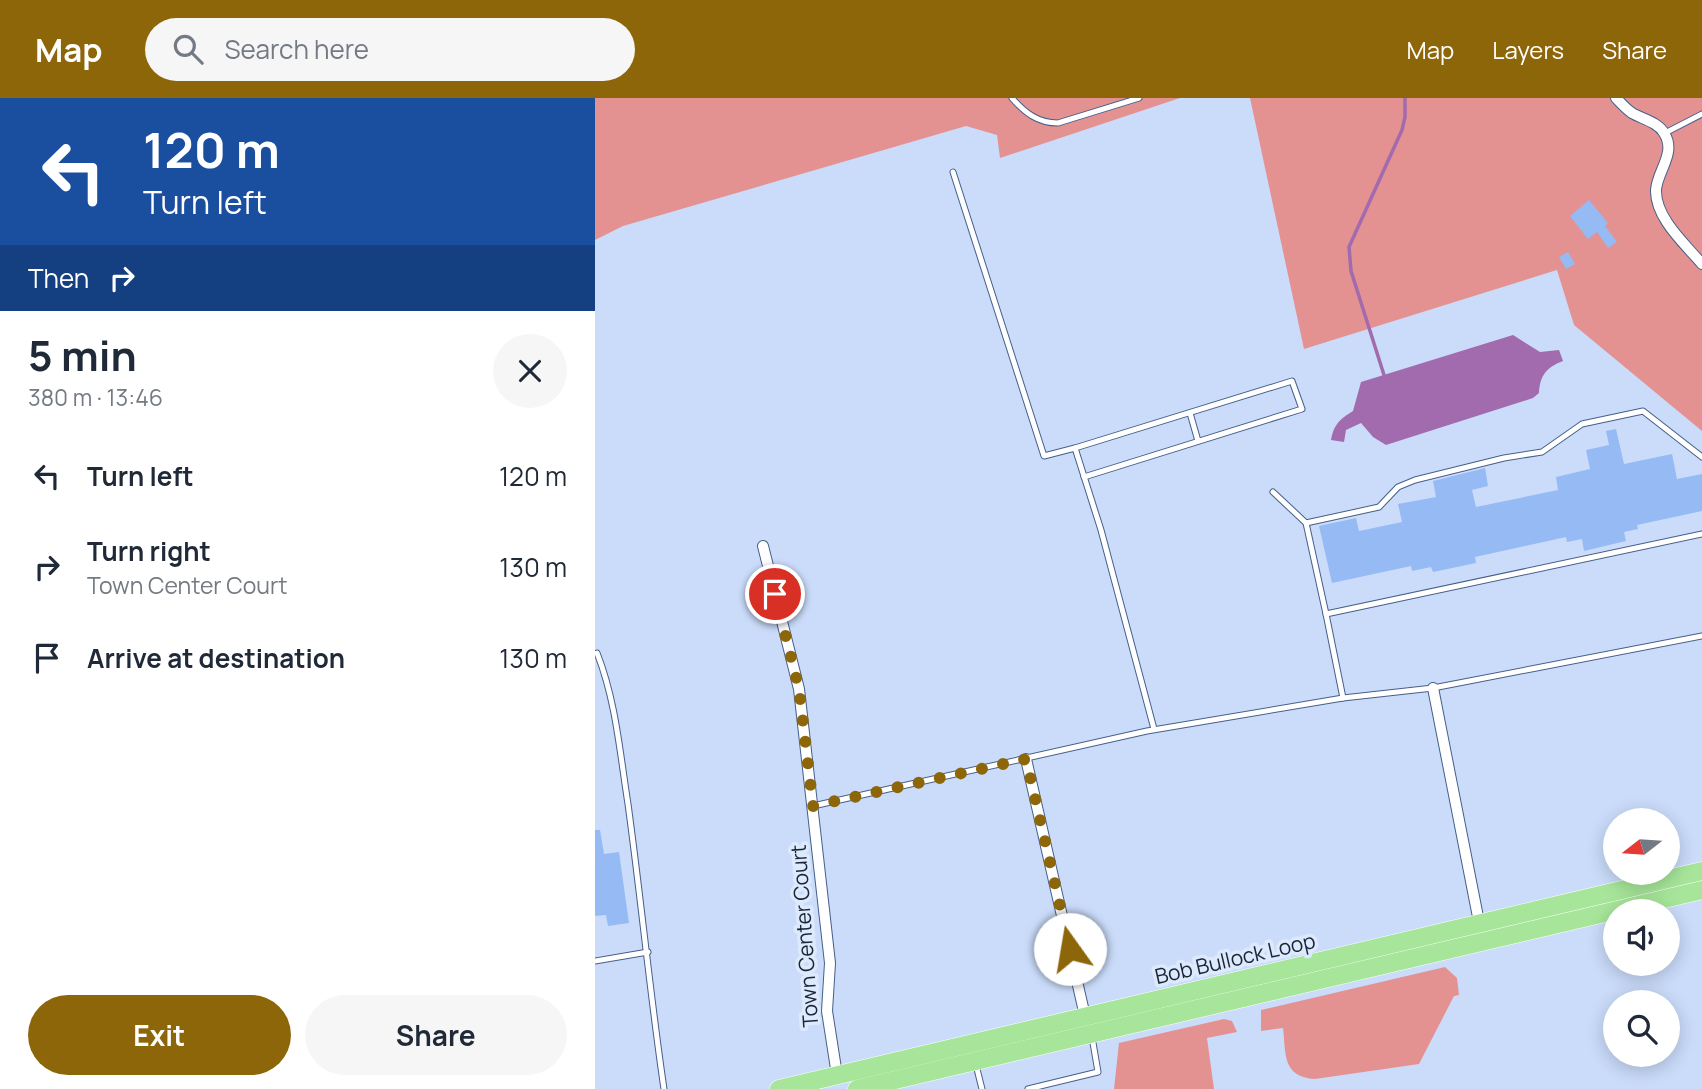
<!DOCTYPE html>
<meta charset="utf-8">
<style>
:root{--surface:#fff;--page:#f6f6f7;--text:#1f2937;--muted:#747a83;--accent:#8e660a}
body{margin:0;font-family:Manrope,sans-serif;background:var(--page);color:var(--text);height:100vh;display:flex;flex-direction:column;font-size:26px;white-space:nowrap}
*{box-sizing:border-box;margin:0}
p{font-size:23px;color:var(--muted)}
.icon{flex:none;width:38px;height:38px;fill:none;stroke:currentColor;stroke-width:2;stroke-linecap:round;stroke-linejoin:round}
.map{position:relative;flex:1;overflow:hidden}
.sheet{display:flex;flex-direction:column;background:var(--surface);width:595px}
.sheet>*{flex:none}
.guide{background:#1a4fa0;color:#fff;overflow:hidden}
.needle{width:46px;rotate:253deg}
.fabs{position:absolute;left:1008px;top:710px;display:grid;gap:14px}
.fabs a{display:grid;place-items:center;width:77px;height:77px;border-radius:50%;background:var(--surface);box-shadow:0 4px 18px #0003;font-size:35px}
.pin{position:absolute;display:grid;place-items:center;width:60px;height:60px;color:#fff;margin:-30px;border:4px solid #fff;border-radius:50%;box-shadow:0 2px 7px #0007}
.me{position:absolute;width:77px;margin:-38px;rotate:347deg;stroke-linejoin:round;filter:drop-shadow(0 0 5px #0008)}
.turn{display:flex;align-items:center;gap:24px;height:147px;padding:0 28px;font-size:32px}
.turn .icon{width:91px;height:91px;stroke-width:2.5}
.turn b{display:block;font-size:49px;line-height:60px}
.then{display:flex;align-items:center;height:66px;padding:0 28px;background:#0003;gap:14px;font-size:26px}
.round{display:grid;place-items:center;flex:none;width:74px;height:74px;border-radius:37px;background:var(--page)}
.summary{display:flex;align-items:center;justify-content:space-between;height:119px;padding:0 28px}
h1{font-size:42px;font-weight:700;line-height:52px}
.action{display:flex;gap:14px;margin-top:auto;padding:14px 28px}
.action a{flex:1;height:80px;border-radius:42px;background:var(--accent);color:#fff;font-size:28px;font-weight:700;line-height:80px;text-align:center}
.action a+a{background:var(--page);color:var(--text)}
ul{padding:0;list-style:none}
li{display:flex;align-items:center;gap:21px;height:91px;padding:0 28px}
li div{flex:1}
li b{display:block;font-size:26px}
li em{font-style:normal}
header{display:flex;align-items:center;gap:42px;box-sizing:border-box;height:98px;padding:0 35px;background:var(--accent);color:#fff}
header strong{font-size:33px}
nav{display:flex;gap:38px;margin-inline-start:auto;font-size:24px}
.search{width:490px;height:63px;background:var(--page);display:flex;align-items:center;gap:18px;box-sizing:border-box;padding:0 24px;border-radius:38px;color:var(--muted);font-size:26px}
main{display:flex;flex:1;min-height:0}
.map>svg:first-child{display:block}
.green{fill:#e39291}
.water{fill:#a26bae}
.lines{fill:none;stroke-linecap:round;stroke-linejoin:round}
.stream{stroke:#a26bae;stroke-width:3.5}
.building{fill:#96baf4}
.service-casing{stroke:#465f89;stroke-width:7}
.minor-casing{stroke:#465f89;stroke-width:12}
.trunk-casing{stroke:#fff;stroke-width:19}
.service{stroke:#fff;stroke-width:5}
.minor{stroke:#fff;stroke-width:10}
.trunk{stroke:#a7e69a;stroke-width:18}
.route{stroke:#8e660a;stroke-width:12;stroke-dasharray:0 21.6}
.labels{text-anchor:middle;dominant-baseline:central;stroke-width:7;stroke-linejoin:round;paint-order:stroke}
.street-label{font-size:21px;fill:#1a2537;stroke:#dde9fd}
</style>
<header>
<strong>Map</strong>
<div class="search"><svg class="icon" aria-label="search" viewBox="0 0 24 24"><circle cx="10" cy="10" r="6"/><path d="M15 15l6 6"/></svg>Search here</div>
<nav><a>Map</a><a>Layers</a><a>Share</a></nav>
</header>
<main>
<section class="sheet">
<div class="guide">
<div class="turn"><svg class="icon" aria-label="left" viewBox="0 0 24 24"><path d="M17 20v-9H6M10 6l-5 5 5 5"/></svg><div><b>120 m</b>Turn left</div></div>
<div class="then">Then<svg class="icon" aria-label="right" viewBox="0 0 24 24"><path d="M7 20v-9h11M14 6l5 5-5 5"/></svg></div>
</div>
<div class="summary"><div><h1>5 min</h1><p>380 m · 13:46</p></div><a class="round"><svg class="icon" aria-label="close" viewBox="0 0 24 24"><path d="M6 6l12 12M18 6L6 18"/></svg></a></div>
<ul>
<li><svg class="icon" aria-label="left" viewBox="0 0 24 24"><path d="M17 20v-9H6M10 6l-5 5 5 5"/></svg><div><b>Turn left</b></div><em>120 m</em></li>
<li><svg class="icon" aria-label="right" viewBox="0 0 24 24"><path d="M7 20v-9h11M14 6l5 5-5 5"/></svg><div><b>Turn right</b><p>Town Center Court</p></div><em>130 m</em></li>
<li><svg class="icon" aria-label="arrive" viewBox="0 0 24 24"><path d="M6 21V4h12l-3 4 3 4H6"/></svg><div><b>Arrive at destination</b></div><em>130 m</em></li>
</ul>
<div class="action"><a>Exit</a><a>Share</a></div>
</section>
<div class="map">
<svg width="1107" height="991" viewBox="0 0 1107 991">
<rect width="100%" height="100%" fill="#cadcfa"/>
<g class="green">
<path d="M0 0H585L405 60 402 37 371 28 28 128 0 142Z"/>
<path d="M655 0H1107V333L979 227 962 172 709 251Z"/>
<path d="M850 869 862 880 864 897 859 898 824 966 720 981C687 979 691 956 688 930L666 933V912Z"/>
<path d="M629 921 637 923 642 934 612 940 619 991H519L524 945Z"/>
</g>
<path class="water" d="M918 237 945 254 964 252 968 263C952 269 945 277 944 295L938 300 791 347 778 339 766 325 751 332 749 344 736 342C739 326 745 321 758 313L766 284Z"/>
<g class="lines">
<path class="stream" d="M789 277 756 173 754 149 807 32 810 19V0"/>
</g>
<g class="building">
<path d="M994 102 1013 125 1010 128 1022 144 1013 150 1002 134 993 141 975 118Z"/>
<path d="M973 154 980 166 971 171 964 159Z"/>
<path d="M1021 331 1029 366 1077 356 1082 381 1107 376V413L1042 427 1043 431 1029 434 1031 443 989 453 987 441 972 444 971 439 880 459 881 465 838 474 836 469 817 473 816 468 737 485 724 428 761 420 764 433 807 424 803 406 841 399 838 383 890 370 893 388 877 392 881 409 963 392 961 379 995 371 991 352 1014 347 1011 333Z"/>
<path d="M0 732H5L9 756 24 754 34 825 13 828 11 817 0 818Z"/>
</g>
<g class="lines">
<g class="service-casing">
<g id="service">
<path d="M417 0C430 15 443 25 463 25L544 0"/>
<path d="M1070 35 1107 16"/>
<path d="M358 74 449 358 480 350 506 432 559 631"/>
<path d="M595 315 603 343"/>
<path d="M480 350 697 283 707 311 489 379"/>
<path d="M678 394 711 425 784 409 803 389 820 382 909 360 947 354 987 326 1048 313 1107 359"/>
<path d="M711 425 731 516"/>
<path d="M1107 436 731 516 748 600 838 590 1107 538"/>
<path d="M2 555C21 603 25 656 33 706 46 801 55 896 69 991"/>
<path d="M218 708 552 633 748 600"/>
<path d="M0 863 53 854"/>
<path d="M381 967 387 991"/>
<path d="M433 991 503 974 497 939"/>
</g>
</g>
<g class="minor-casing">
<g id="minor">
<path d="M1021 0C1026 5 1031 11 1037 15 1047 21 1063 24 1069 35 1082 55 1062 73 1061 92 1060 120 1091 147 1107 166"/>
<path d="M168 448 204 591 235 865 232 913 242 977"/>
<path d="M838 590 884 824"/>
<path d="M431 661 490 918"/>
</g>
</g>
<g class="trunk-casing">
<g id="trunk">
<path d="M184 991 1107 773"/>
<path d="M262 991 1107 792"/>
</g>
</g>
<use href="#service" class="service"/>
<use href="#minor" class="minor"/>
<use href="#trunk" class="trunk"/>
</g>
<g class="lines">
<path class="route" d="M180 496 204 591 218 708 431 661 475 851"/>
</g>
<g class="labels">
<g class="street-label">
<text transform="translate(209 838) rotate(-94)">Town Center Court</text>
<text transform="translate(640 860) rotate(-13)">Bob Bullock Loop</text>
</g>
</g>
</svg>
<div class="fabs">
<a><svg class="needle" viewBox="-14 -14 28 28"><path d="M0-13l5 13h-10z" fill="#e53935"/><path d="M0 13l5-13h-10z" fill="#747a83"/></svg></a>
<a><svg class="icon" aria-label="sound" viewBox="0 0 24 24"><path d="M4 9h4l5-4v14l-5-4H4zM17 9q2 3 0 6"/></svg></a>
<a><svg class="icon" aria-label="search" viewBox="0 0 24 24"><circle cx="10" cy="10" r="6"/><path d="M15 15l6 6"/></svg></a>
</div>
<div class="pin" style="left:180px;top:496px;background:#d93025"><svg class="icon" aria-label="arrive" viewBox="0 0 24 24"><path d="M6 21V4h12l-3 4 3 4H6"/></svg></div>
<svg class="me" style="left:475px;top:851px" viewBox="-20 -20 40 40"><circle r="19" fill="#fff"/><path d="M0-13L10 11 0 6-10 11z" fill="#8e660a"/></svg>
</div>
</main>
